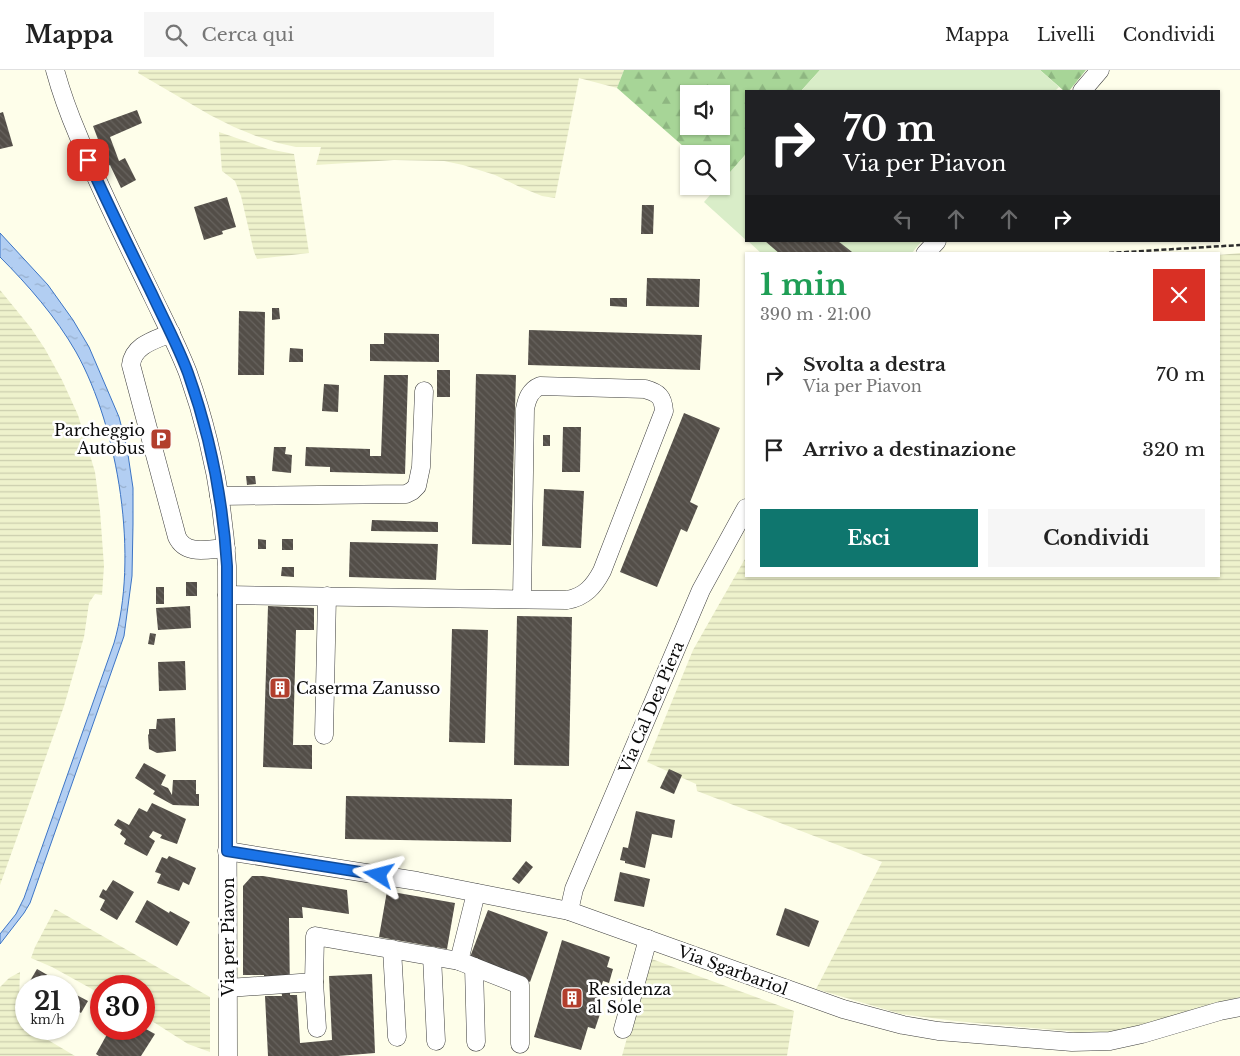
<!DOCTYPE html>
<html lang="it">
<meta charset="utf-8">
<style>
:root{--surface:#fff;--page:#f6f6f6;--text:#222;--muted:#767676;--line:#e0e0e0;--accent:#0f766e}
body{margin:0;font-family:"Libre Baskerville",serif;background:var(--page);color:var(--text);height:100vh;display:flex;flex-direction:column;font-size:19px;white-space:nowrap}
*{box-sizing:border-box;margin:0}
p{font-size:16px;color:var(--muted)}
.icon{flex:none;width:28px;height:28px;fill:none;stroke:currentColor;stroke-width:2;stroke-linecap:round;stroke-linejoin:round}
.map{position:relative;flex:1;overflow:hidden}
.details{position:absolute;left:745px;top:182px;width:475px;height:325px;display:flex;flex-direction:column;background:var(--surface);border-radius:0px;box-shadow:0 1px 4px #0004}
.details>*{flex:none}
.hud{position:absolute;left:745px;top:20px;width:475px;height:152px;border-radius:0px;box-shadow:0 1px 4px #0004;background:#202124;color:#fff;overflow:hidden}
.controls{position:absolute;left:680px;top:15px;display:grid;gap:10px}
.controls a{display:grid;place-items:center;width:50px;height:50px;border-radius:0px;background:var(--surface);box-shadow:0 1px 4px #0004;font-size:25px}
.speed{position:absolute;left:15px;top:905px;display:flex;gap:10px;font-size:25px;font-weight:700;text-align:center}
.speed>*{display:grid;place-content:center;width:65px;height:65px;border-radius:50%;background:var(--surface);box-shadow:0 1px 4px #0004;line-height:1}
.speed small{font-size:12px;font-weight:400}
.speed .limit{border:8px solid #d22;background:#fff;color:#111}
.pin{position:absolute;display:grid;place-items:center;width:42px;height:42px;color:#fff;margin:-21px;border-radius:10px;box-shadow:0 2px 8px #0006}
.me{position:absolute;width:55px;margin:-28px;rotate:279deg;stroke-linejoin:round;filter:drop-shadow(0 0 4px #0008)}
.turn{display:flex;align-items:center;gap:18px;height:105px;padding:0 15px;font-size:22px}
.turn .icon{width:65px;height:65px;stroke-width:2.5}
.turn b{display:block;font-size:35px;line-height:42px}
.lanes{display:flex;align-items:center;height:48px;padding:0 15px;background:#0003;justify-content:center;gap:25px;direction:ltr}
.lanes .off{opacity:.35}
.round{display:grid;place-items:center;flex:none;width:52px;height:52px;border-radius:0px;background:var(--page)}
.overview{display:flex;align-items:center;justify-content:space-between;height:85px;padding:0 15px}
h1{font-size:30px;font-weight:700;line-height:38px;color:#1e9e55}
.button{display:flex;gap:10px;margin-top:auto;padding:10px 15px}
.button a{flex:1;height:58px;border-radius:0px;background:var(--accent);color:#fff;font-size:20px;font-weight:700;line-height:58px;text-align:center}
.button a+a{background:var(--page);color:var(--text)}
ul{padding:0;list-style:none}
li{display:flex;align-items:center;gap:15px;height:75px;padding:0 15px}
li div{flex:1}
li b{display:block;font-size:19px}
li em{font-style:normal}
header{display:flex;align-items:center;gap:30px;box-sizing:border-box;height:70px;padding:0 25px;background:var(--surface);border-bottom:1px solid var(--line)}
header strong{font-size:24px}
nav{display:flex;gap:28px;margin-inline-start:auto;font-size:18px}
.search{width:350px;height:45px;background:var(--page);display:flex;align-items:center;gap:12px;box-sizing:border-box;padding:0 18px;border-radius:0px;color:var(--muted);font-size:19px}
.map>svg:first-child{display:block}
.farmland{fill:url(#farmland-rules)}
.forest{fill:url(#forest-firs);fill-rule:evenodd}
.pitch{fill:#d9edc8}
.water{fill:url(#water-ripples);stroke:#3d75c5}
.building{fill:url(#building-back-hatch)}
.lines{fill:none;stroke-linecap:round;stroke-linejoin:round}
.minor-casing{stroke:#3e3e3e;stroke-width:19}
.path{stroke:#2d2d2d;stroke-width:2.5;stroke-dasharray:5 2.5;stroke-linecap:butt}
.minor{stroke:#fff;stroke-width:18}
.route-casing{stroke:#114b97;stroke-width:12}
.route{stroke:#1a73e8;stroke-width:9}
.labels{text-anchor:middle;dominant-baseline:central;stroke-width:5;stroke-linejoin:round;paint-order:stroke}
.poi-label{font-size:16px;fill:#0b0b0b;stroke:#fff;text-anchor:start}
.street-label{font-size:16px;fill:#0b0b0b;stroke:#fff}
</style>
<header>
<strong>Mappa</strong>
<div class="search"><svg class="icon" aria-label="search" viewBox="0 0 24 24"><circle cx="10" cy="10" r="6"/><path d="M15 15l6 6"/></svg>Cerca qui</div>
<nav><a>Mappa</a><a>Livelli</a><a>Condividi</a></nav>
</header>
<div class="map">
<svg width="1240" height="986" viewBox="0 0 1240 986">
<defs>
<pattern id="farmland-rules" width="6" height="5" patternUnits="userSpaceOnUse" patternTransform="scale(1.25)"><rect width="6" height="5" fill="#eef2cc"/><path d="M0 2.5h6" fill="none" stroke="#cbceae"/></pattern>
<pattern id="forest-firs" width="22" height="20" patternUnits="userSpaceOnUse" patternTransform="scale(1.25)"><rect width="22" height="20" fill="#a7d597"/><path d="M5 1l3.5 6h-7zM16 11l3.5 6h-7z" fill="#8eb681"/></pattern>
<pattern id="water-ripples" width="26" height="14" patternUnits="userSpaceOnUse" patternTransform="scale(1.25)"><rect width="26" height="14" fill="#b2cef2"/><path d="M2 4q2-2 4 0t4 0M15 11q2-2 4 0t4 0" fill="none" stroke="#98b0ce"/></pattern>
<pattern id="building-back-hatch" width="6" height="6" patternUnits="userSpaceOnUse" patternTransform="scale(1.25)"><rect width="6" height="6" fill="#534e48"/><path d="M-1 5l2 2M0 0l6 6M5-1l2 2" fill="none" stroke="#67635e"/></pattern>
</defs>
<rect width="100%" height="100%" fill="#fefeea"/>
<g class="farmland">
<path d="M139 0H624L617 18 579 8 555 128 542 126 520 117 495 105 463 95 444 91 394 90 316 95 321 77H296L278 73 256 66 234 57 210 45 138 3Z"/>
<path d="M219 62 268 79 294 84 309 183 257 189 254 182 241 126 235 111 222 101Z"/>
<path d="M1240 183V927L1197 938 1160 951 1101 966 1068 961 955 951 901 944 816 919 882 792 697 721 696 714 647 692 693 580 746 487V506H1219V185Z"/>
<path d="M0 220 31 258 45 279 62 310 78 345 95 402 100 441 104 496 102 525 95 524 89 533 84 567 64 636 0 815Z"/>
<path d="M55 839 210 927V982L188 974 144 946V916H101V924L52 897 31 888 35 877Z"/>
<path d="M649 888 794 941 787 986H622Z"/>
<path d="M20 902 19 928 21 938 26 950V959H33L38 964 75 986H0V917L9 908Z"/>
</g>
<g class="forest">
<path d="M624 0H820L801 21H746V84L723 111 721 109V84H692L617 18ZM689 24H721V56H689Z"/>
<path d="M1040 0H1086L1069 21H1064Z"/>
</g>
<g class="pitch">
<path d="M820 0H1040L1059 17 1055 21H801Z"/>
<path d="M746 84V170L704 132 718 116H721V112Z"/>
<path d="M748 171H922L911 184H762Z"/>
</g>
<path class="water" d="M0 163 48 215 73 250 89 277 119 347 127 378 133 418V454L132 506 124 566 30 833 24 843 0 874V864L16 844 24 828 114 573C139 488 119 359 76 282 56 247 28 215 0 187Z"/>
<g class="building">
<path d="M137 40 142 53 110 67 119 91 125 88 136 110 121 118 110 95 108 96 93 56Z"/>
<path d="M3 42 13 76 0 79V43Z"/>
<path d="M227 127 236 157 222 161 223 164 204 170 194 137Z"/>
<path d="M642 135H654L653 164H641Z"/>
<path d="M765 171H838L852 182 850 184H780Z"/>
<path d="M647 208 700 209 699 237 646 236Z"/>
<path d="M610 228H627V237L610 236Z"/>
<path d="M272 238H279L280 249 272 250Z"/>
<path d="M239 241 265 242 264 305H238Z"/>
<path d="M529 260 702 265 700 300 528 295Z"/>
<path d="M384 263 439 264V292L370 291V274H384Z"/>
<path d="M290 278 303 279V292H289Z"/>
<rect x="437" y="300" width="13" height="27"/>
<path d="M476 304 516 305 511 475 472 474Z"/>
<path d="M384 305H408L405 404 330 402V397L305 396 306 377 370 379V386H381Z"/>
<path d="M324 314 339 315 338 342 322 341Z"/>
<path d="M684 343 720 358 690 432 698 436 687 462 681 459 657 517 620 502Z"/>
<path d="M563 357H581L580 402H562Z"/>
<rect x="543" y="365" width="7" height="11"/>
<path d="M274 377H286L285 384 292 385 291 403 272 401Z"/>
<path d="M246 406H255L256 414 247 415Z"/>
<path d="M544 419 584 421 581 478 542 476Z"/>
<path d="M372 450 438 452V462L371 461Z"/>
<path d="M258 469 266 470V479H258Z"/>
<rect x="282" y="469" width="11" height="11"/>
<path d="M350 472 438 474 436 510 349 507Z"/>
<path d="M282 497H294V507L281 506Z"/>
<rect x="186" y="512" width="11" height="14"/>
<rect x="156" y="517" width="8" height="17"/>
<path d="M190 536 191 558 158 560 156 538Z"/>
<path d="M268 536 314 538V560H296L293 675H312V699L263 697Z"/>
<path d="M517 546 572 547 569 696 514 695Z"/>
<path d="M452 559 488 560 485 673 449 672Z"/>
<path d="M150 563 156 564 154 575 148 574Z"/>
<path d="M185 591 186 620 159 621 158 592Z"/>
<path d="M175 648 176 681 157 683 149 679 148 665 149 664V659H156L157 649Z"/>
<path d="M144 693 166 705 161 715 168 718 172 725 173 710H196V724H199V736L173 735 153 724 155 721 135 708Z"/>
<path d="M669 699 682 705 674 724 660 718Z"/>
<path d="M346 726 512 729 511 772 345 769Z"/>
<path d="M152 733 186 749 177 774 160 768 162 765 153 761 149 767 155 771 147 786 124 774 126 769 120 764 122 760 114 755 118 749 129 755 139 738 147 742Z"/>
<path d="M636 741 675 750 672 768 652 764 645 798 625 793V791L620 790 623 777 628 778Z"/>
<path d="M169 786 196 798 189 815 183 812 179 821 157 813 161 804 155 802 162 787 167 789Z"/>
<path d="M526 791 533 797 519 814 512 809Z"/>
<path d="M620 802 650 809 644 837 614 831Z"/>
<path d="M252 806H263L347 820 349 844 302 837 303 848H289L290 925H297L300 973 332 970 329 906 372 904 375 983 338 986H268L265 926H282L280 909 264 910V905H243V816Z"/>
<path d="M113 810 134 822 117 850 100 840 105 830 99 827 103 819 106 821Z"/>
<path d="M387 821 455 833 447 879 379 867Z"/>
<path d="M147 830 169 843 170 841 190 852 177 876 135 852Z"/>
<path d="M785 838 819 851 809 877 776 865Z"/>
<path d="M488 840 548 862 530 912 470 887Z"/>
<path d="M562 870 610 887 607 897 613 899 609 913 603 911 593 942 600 944 595 959 588 957 581 980 534 967Z"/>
<path d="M37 899 65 915 64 916H27Z"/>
<path d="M69 921 88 931 81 943 69 937Z"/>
<path d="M144 958 155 964 141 986H99L96 984 110 959Z"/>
</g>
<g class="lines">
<g class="minor-casing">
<g id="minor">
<path d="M55 0C61 22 69 44 78 65 100 120 127 173 153 227 165 252 178 277 188 303 210 365 223 431 227 496L228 986"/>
<path d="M1082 21 1100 0"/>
<path d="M925 184 937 171"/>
<path d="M171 263C155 270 133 275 131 295L177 467C186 486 208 479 226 478"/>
<path d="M219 426 406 424 412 421 417 416 421 397 424 321"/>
<path d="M227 525 567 530C585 527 594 516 602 501L664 341C663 327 659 323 645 319L540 316C530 320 527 329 525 339L522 529"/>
<path d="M324 665 327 526"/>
<path d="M227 781 417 811 569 841 843 939 903 955 938 961 1072 972 1110 971 1142 964 1220 941 1240 937"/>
<path d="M569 841 574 819 701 520 746 438"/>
<path d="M392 879 397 967"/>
<path d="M432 886 436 971"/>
<path d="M459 891 476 823"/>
<path d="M474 897 476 972"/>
<path d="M314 912 315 866 459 891 520 915V974"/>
<path d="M228 918 314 912 317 958"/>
<path d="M623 959 648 869"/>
</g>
</g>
<path class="path" d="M1094 184 1240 175"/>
<use href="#minor" class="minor"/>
</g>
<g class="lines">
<g class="route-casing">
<path id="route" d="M88 90C108 135 130 179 152 224 164 250 178 276 188 303 210 365 223 431 227 496V781L379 805"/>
</g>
<use href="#route" class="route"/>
</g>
<defs>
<g id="parking-square" transform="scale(1.125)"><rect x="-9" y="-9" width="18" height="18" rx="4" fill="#b23e2c" stroke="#fff"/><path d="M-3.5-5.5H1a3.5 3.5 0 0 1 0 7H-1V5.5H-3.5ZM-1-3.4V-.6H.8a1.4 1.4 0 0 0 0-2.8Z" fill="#fff"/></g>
<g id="building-square" transform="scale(1.125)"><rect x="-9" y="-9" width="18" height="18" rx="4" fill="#b23e2c" stroke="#fff"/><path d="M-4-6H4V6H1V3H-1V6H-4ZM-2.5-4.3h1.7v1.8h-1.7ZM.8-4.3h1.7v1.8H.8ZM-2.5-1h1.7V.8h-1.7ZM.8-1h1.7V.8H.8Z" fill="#fff"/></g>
</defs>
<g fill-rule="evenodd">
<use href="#parking-square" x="161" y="369"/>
<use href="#building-square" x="280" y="618"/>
<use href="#building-square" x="572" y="928"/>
</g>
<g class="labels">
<g class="poi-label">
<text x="145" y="360" text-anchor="end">Parcheggio<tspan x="145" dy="18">Autobus</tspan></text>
<text x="296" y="618">Caserma Zanusso</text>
<text x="588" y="919">Residenza<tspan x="588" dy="18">al Sole</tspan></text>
</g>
<g class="street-label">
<text transform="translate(651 637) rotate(-67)">Via Cal Dea Piera</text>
<text transform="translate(228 867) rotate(-90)">Via per Piavon</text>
<text transform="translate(733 900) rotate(20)">Via Sgarbariol</text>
</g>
</g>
</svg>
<div class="controls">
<a><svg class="icon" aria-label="sound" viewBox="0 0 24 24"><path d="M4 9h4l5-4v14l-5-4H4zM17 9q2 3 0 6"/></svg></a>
<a><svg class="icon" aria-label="search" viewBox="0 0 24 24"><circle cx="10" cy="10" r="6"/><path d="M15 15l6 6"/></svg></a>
</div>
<div class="speed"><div>21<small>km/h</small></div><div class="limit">30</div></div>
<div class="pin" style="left:88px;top:90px;background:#d93025"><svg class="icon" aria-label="arrive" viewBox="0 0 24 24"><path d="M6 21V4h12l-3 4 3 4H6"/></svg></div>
<svg class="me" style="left:379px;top:805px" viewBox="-20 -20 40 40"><path d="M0-17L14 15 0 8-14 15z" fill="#1a73e8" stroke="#fff" stroke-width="4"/></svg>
<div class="hud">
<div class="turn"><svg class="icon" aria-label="right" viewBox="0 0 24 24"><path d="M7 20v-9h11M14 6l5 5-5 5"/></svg><div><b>70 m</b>Via per Piavon</div></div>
<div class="lanes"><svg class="icon off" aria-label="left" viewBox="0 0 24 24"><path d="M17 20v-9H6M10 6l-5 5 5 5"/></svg><svg class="icon off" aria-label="ahead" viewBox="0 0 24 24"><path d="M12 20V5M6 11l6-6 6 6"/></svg><svg class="icon off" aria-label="ahead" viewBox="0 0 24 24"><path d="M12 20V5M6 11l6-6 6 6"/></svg><svg class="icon" aria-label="right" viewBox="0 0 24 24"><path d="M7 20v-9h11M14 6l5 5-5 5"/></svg></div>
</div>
<section class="details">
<div class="overview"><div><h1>1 min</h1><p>390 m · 21:00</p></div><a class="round" style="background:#d93025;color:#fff"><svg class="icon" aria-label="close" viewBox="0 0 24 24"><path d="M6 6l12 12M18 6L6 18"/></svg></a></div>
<ul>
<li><svg class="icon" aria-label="right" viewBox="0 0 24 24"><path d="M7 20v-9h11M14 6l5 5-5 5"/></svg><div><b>Svolta a destra</b><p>Via per Piavon</p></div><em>70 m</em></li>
<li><svg class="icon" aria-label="arrive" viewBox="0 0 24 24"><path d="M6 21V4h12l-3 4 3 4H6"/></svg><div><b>Arrivo a destinazione</b></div><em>320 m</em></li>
</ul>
<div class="button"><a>Esci</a><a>Condividi</a></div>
</section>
</div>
